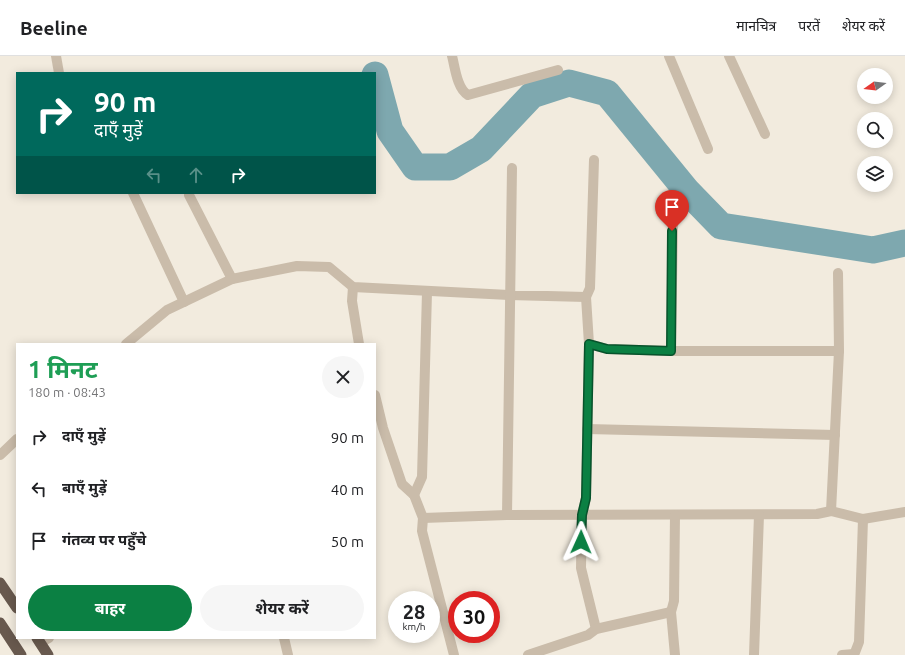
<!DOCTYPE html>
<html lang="hi">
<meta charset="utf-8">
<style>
:root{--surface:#fff;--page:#f6f6f6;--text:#202124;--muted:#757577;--line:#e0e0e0;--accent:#0b8043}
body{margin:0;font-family:Ubuntu,"Noto Sans Devanagari",sans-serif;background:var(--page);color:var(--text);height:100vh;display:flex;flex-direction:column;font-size:15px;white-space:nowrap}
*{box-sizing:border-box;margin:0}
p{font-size:13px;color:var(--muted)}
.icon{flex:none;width:22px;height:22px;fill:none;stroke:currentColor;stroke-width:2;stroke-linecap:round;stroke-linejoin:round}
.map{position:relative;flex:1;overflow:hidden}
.sheet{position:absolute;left:16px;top:287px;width:360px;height:296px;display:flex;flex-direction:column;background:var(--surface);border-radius:0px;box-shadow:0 2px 10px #0003}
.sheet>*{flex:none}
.hud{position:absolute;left:16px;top:16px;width:360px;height:122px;border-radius:0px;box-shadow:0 2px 10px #0003;background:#00695c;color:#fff;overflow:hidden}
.needle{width:26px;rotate:256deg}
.buttons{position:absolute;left:857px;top:12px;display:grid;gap:8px}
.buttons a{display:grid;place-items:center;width:36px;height:36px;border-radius:50%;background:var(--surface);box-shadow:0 2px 10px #0003;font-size:20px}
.speed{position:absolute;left:388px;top:535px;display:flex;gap:8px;font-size:20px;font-weight:700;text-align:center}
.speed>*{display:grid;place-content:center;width:52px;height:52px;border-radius:50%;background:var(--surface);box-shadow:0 2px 10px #0003;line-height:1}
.speed small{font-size:10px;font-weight:400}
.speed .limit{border:6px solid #d22;background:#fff;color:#111}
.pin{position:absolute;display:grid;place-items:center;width:34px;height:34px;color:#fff;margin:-41px -17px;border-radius:50% 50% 50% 0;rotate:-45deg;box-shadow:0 0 4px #0007}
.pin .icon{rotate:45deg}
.me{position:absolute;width:44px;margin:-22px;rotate:1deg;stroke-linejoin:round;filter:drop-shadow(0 0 3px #0008)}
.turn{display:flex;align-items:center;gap:14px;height:84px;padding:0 12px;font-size:18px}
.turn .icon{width:52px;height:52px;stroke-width:2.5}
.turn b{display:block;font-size:28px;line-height:34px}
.lanes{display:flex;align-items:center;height:38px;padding:0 12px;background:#0003;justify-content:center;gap:20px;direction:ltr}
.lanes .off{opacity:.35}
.round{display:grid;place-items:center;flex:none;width:42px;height:42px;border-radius:21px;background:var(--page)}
.summary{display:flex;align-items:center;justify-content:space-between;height:68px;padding:0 12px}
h1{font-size:24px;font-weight:700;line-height:30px;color:#1e9e55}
.primary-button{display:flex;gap:8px;margin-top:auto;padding:8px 12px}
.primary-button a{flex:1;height:46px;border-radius:24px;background:var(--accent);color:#fff;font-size:16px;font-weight:700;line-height:46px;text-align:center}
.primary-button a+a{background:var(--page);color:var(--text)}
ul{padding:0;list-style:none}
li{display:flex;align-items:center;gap:12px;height:52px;padding:0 12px}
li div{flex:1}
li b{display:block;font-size:15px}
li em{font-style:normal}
header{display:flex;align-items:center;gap:24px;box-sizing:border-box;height:56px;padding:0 20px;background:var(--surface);border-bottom:1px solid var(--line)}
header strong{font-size:19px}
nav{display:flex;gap:22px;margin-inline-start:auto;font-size:14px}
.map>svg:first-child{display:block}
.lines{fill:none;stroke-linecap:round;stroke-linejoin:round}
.river{stroke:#7ea8af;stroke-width:27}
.minor{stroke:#cabcaa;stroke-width:10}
.trunk{stroke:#68594e;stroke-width:11}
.route-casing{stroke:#07532c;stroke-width:10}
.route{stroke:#0b8043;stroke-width:7}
</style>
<header>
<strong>Beeline</strong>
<nav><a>मानचित्र</a><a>परतें</a><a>शेयर करें</a></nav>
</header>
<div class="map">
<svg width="905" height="599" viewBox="0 0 905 599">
<rect width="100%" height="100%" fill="#f2ebde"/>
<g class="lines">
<path class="river" d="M375 19 390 75 415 111H450L481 93 532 39 569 27 607 37 687 135 721 170 873 194 905 187"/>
<g class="minor">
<path d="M56 0 59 17"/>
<path d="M452 0C455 11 457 33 468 39L558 14"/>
<path d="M669 0 708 93"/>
<path d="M729 0 765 78"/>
<path d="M594 104 590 232 586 241 589 288 586 442 582 459 581 512 596 573"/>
<path d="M133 137 184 246"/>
<path d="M189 139 232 223"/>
<path d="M353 231 352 245 359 288"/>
<path d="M126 288 167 254 232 223 297 210 329 211 353 231 509 239 586 241"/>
<path d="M589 288 607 293 671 295H839"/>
<path d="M671 295 673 160"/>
<path d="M375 339 383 372 402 428 414 439 423 462 422 475 454 599"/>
<path d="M587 373 835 379"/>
<path d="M0 399 17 383"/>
<path d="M414 439 422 421 427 236"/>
<path d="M831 455 839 295 838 217"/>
<path d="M507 459 512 112"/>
<path d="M423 462 507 459 817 458 831 455 863 463 905 456"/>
<path d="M284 582 288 599"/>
<path d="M40 587 49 582"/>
<path d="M528 599 588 579 596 573 671 556"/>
<path d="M675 599 671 556 674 545 675 459"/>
<path d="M754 599 759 459"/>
<path d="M842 599 854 598"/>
<path d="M854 599 859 586 863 463"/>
</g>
<g class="trunk">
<path d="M0 527 17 552"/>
<path d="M0 567 21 599"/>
<path d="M37 582 48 599"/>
</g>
</g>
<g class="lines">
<g class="route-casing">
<path id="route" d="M581 486 582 459 586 442 589 288 607 293 671 295 672 175"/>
</g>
<use href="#route" class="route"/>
</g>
</svg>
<div class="buttons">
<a><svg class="needle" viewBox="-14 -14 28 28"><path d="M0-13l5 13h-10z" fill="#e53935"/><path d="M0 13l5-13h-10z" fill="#757577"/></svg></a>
<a><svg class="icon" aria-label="search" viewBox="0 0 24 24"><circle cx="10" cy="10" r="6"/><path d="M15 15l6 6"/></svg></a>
<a><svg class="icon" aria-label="layers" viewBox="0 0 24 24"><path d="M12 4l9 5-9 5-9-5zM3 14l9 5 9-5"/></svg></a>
</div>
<div class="speed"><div>28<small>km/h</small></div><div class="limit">30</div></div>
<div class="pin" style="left:672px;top:175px;background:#d93025"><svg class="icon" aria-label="arrive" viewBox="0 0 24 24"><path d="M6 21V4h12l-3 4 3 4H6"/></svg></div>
<svg class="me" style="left:581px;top:486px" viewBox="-20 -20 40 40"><path d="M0-17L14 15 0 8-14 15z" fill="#0b8043" stroke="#fff" stroke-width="4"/></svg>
<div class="hud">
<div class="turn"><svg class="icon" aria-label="right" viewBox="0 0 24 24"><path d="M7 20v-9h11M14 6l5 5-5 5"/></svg><div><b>90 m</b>दाएँ मुड़ें</div></div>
<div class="lanes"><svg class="icon off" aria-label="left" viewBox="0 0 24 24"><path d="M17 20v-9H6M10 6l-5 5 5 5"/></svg><svg class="icon off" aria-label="ahead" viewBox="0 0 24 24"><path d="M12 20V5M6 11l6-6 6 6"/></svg><svg class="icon" aria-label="right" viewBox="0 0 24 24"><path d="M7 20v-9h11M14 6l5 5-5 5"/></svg></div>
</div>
<section class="sheet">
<div class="summary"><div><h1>1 मिनट</h1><p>180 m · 08:43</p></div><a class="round"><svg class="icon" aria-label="close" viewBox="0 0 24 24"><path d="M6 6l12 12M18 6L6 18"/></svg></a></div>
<ul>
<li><svg class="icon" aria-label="right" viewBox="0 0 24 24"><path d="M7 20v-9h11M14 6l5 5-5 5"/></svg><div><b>दाएँ मुड़ें</b></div><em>90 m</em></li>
<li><svg class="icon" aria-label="left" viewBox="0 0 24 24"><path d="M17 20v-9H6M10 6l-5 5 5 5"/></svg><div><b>बाएँ मुड़ें</b></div><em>40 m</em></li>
<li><svg class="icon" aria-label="arrive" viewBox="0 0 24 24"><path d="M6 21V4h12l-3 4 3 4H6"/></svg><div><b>गंतव्य पर पहुँचे</b></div><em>50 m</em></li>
</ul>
<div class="primary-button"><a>बाहर</a><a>शेयर करें</a></div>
</section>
</div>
